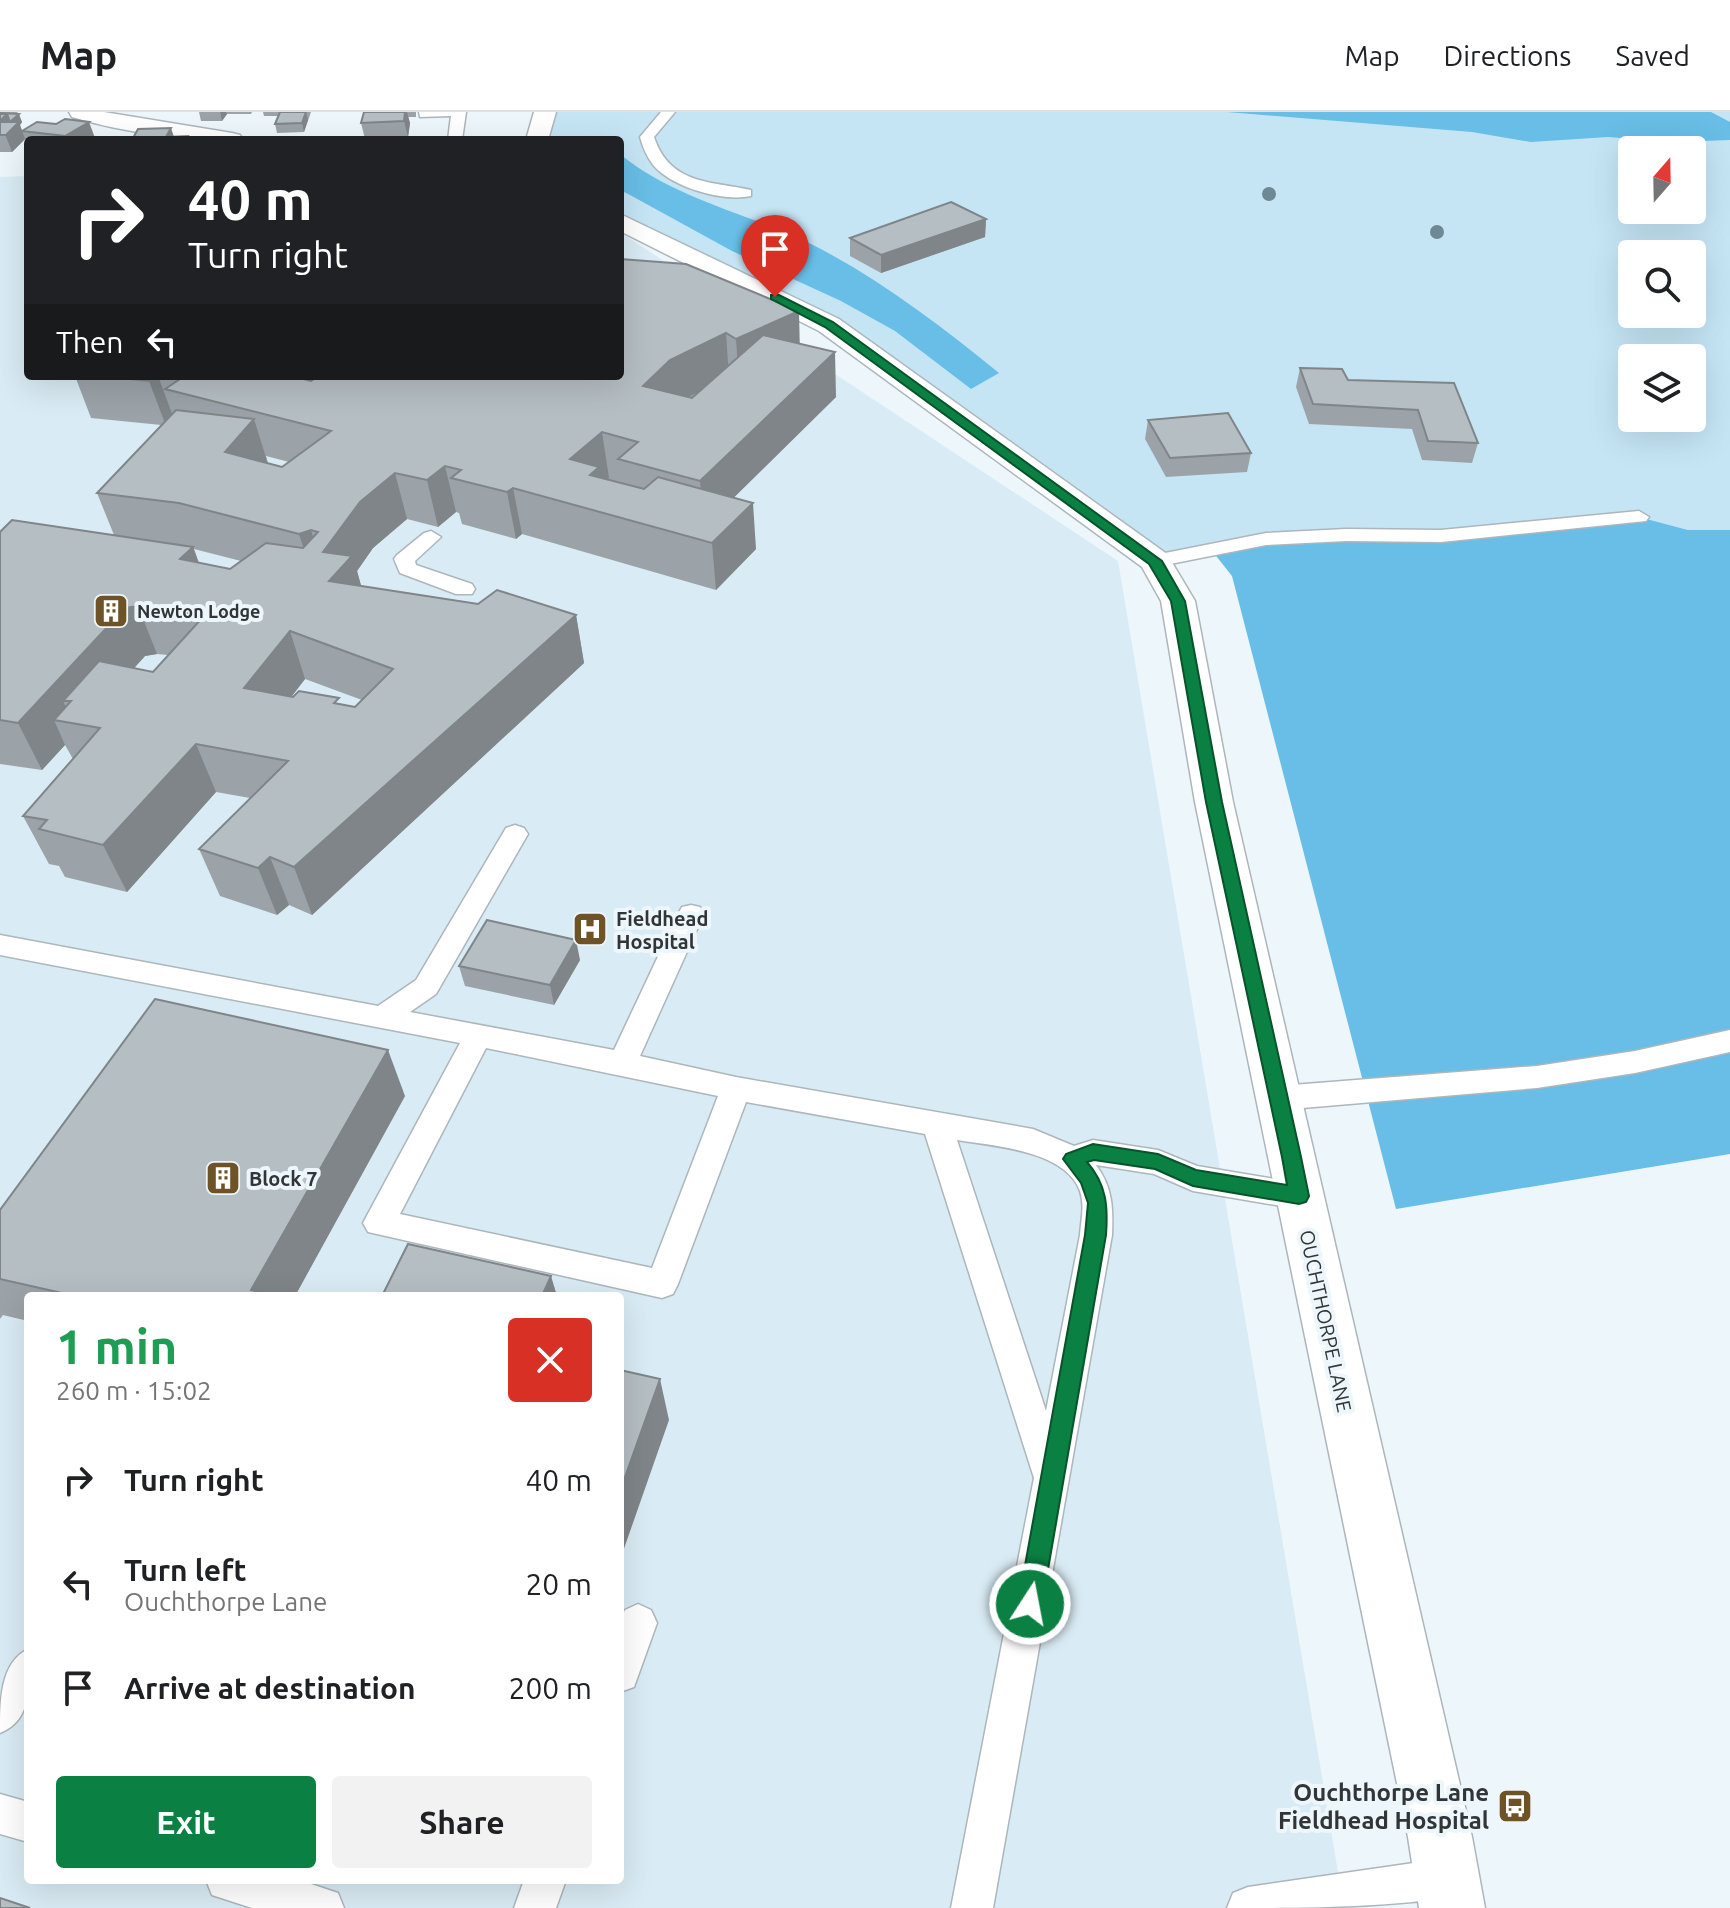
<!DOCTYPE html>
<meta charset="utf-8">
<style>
:root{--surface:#fff;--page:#f2f2f2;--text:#202124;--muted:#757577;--line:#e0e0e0;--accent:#0b8043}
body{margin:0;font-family:Ubuntu,sans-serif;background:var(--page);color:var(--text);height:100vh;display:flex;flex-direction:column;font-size:30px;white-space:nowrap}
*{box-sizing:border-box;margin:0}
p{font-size:26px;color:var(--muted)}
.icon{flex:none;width:44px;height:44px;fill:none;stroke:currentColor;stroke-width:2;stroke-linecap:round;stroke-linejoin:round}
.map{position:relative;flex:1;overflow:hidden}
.sheet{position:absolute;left:24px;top:1180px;width:600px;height:592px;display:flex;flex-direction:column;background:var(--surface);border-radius:8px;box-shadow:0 8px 32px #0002}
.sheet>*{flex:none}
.top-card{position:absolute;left:24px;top:24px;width:600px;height:244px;border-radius:8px;box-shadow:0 8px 32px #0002;background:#202124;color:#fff;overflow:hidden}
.needle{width:52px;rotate:20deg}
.buttons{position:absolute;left:1618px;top:24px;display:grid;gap:16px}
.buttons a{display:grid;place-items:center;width:88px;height:88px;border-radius:8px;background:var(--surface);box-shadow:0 8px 32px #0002;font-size:40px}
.pin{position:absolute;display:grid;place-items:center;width:68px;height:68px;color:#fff;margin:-82px -34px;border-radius:50% 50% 50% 0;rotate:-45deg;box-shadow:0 0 8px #0007}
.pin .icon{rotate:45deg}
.me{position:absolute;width:88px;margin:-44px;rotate:11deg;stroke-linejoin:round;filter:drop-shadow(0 0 6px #0008)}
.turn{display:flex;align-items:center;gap:28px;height:168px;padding:0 32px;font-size:36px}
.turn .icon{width:104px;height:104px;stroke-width:2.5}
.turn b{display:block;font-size:56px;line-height:68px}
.then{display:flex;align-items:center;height:76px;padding:0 32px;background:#0003;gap:16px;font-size:30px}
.round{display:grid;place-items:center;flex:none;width:84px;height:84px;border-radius:8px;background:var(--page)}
.overview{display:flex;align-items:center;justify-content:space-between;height:136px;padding:0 32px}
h1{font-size:48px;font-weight:700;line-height:60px;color:#1e9e55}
.action{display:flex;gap:16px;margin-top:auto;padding:16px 32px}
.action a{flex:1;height:92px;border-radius:8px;background:var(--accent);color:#fff;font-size:32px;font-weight:700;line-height:92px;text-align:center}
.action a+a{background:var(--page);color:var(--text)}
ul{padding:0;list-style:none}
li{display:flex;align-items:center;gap:24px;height:104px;padding:0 32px}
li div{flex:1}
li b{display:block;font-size:30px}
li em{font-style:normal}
header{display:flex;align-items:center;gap:48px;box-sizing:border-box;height:112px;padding:0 40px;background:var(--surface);border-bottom:2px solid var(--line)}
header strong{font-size:38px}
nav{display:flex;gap:44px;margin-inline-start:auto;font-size:28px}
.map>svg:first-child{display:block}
.built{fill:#d9ebf4;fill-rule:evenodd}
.green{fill:#c5e5f5;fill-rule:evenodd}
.forest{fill:#68bee6}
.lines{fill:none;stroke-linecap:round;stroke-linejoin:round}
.service-casing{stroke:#adb6bb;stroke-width:3}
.minor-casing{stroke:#adb6bb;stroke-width:3}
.tertiary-casing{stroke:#adb6bb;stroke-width:3}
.service{fill:#fff;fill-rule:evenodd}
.minor{fill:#fff;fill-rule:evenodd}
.tertiary{fill:#fff;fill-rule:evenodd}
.tree{fill:#6e8994}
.wall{fill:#9ca3a8;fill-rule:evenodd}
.shaded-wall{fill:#7f8588}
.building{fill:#b5bec3;stroke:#7f8588;stroke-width:2;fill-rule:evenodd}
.route{fill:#0b8043;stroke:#07532c;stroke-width:2}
.labels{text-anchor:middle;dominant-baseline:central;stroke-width:8;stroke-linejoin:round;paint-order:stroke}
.far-poi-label{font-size:18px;font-weight:bold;fill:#313537;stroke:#edf6fb;text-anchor:start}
.poi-label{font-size:20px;font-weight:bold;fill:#313537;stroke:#edf6fb;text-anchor:start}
.street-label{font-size:20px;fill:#313537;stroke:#edf6fb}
.near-poi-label{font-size:24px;font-weight:bold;fill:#313537;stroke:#edf6fb;text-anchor:end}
</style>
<header>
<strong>Map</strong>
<nav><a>Map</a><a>Directions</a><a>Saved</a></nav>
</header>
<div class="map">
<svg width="1730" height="1796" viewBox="0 0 1730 1796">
<rect width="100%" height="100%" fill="#edf6fb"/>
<path class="built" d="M28 64V264H620V120L1118 449 1344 1796H0V65ZM28 1184H620V1768H28Z"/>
<path class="green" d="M545 0H1730V418H1688L1639 405 1531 417 1346 423 1155 449 829 213 620 109V28H537ZM1632 38H1692V98H1632ZM1632 142H1692V202H1632ZM1632 246H1692V306H1632Z"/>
<g class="forest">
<path d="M1227 0H1711L1730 10V28L1674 30 1608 25 1531 30 1472 20Z"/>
<path d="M620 42C673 86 746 101 807 130 876 164 940 213 999 261L971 277 895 219 841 189 732 139 630 83 620 78Z"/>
<path d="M1639 405 1688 418H1730V1042L1396 1097 1232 464 1213 440 1266 427 1441 424Z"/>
</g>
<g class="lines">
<g class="service-casing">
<g id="service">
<path d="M419 0H466L462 28H448L451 4 420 5Z"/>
<path d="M661 0H675L654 25C670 73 711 69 751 78V84C723 90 674 76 654 54 647 45 643 36 640 25Z"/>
<path d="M1639 399 1649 405 1646 409 1441 430 1346 429 1266 433 1155 455 1144 449 1155 443 1266 421 1346 417 1441 418Z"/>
<path d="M431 419 441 425 415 449 416 453 472 472 475 477 472 482H456L400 461 394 447 397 443 424 421Z"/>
<path d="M515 713 524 716 528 722 436 882 410 900 614 938 678 802 682 795 691 793 700 795 704 802 640 944 736 965 1033 1017 1074 1034 1093 1028 1158 1038 1197 1054 1299 1071 1310 1075 1314 1084 1310 1093 1299 1097 1193 1079 1154 1062 1096 1053C1113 1076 1113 1096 1112 1123L993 1796H951L1034 1366 925 1022 746 990 678 1172 673 1182 662 1186 368 1120 363 1111 460 931 0 843V823L378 894 416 868 506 716ZM486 936 718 984 652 1156 400 1102ZM957 1028C993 1034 1065 1038 1080 1079 1085 1094 1081 1108 1080 1123L1046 1299Z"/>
<path d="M1730 918V940L1635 961 1537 976 1279 998 1269 994 1264 986 1269 978 1279 974 1537 954 1635 939Z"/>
<path d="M638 1492 651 1498 657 1511 634 1575 620 1580V1509L625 1498Z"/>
<path d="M28 1537C28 1569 35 1607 0 1621 0 1589 0 1551 28 1537Z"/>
<path d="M0 1682 28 1690V1730L0 1722Z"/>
<path d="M1448 1746 1463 1752 1469 1767 1463 1782C1404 1796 1293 1796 1227 1796L1233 1781 1248 1775Z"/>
<path d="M206 1768H299L338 1781 344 1796H252L212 1783Z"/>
<path d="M524 1768H566L556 1796H514Z"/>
</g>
</g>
<g class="minor-casing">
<path id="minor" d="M69 0H104L232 21 240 23 243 28C184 28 129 22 72 5Z"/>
</g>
<g class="tertiary-casing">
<g id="tertiary">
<path d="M534 0H556L548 28H526Z"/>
<path d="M620 102 839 207 1167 442 1195 489 1233 690 1472 1725 1485 1796H1419L1408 1725 1195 690 1161 489 1142 455 819 219 620 119Z"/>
</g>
</g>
<use href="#service" class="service"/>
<use href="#minor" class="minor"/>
<use href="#tertiary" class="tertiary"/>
</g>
<g class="tree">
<circle cx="1269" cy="82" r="7"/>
<circle cx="1437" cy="120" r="7"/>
</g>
<g class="wall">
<path d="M0 0H18L16 2 22 10 20 13 22 19 95 26 92 28H28V35L25 27 12 40H0Z"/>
<path d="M199 0H252L251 2H227L222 9H201Z"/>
<path d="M263 0H311L304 20 277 21 275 12 278 4H264Z"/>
<path d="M364 0H416V5H408L410 11 408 25 365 27 361 11Z"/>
<path d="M986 107 985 125 881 161 850 144V126Z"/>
<path d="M620 147 800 232 836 285 734 385 756 437 716 478 522 422 516 427 462 412 459 401 456 400 438 415 407 407 373 436 357 459 361 474 478 492 576 503 584 551 312 803 289 793 277 803 220 784 199 737 250 686 216 680 127 780 65 765 59 754 49 752 23 704 73 647 65 633 42 658 0 652V420L114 423 97 381 161 313 91 306 75 264H620ZM266 344 289 350 282 355 268 351ZM194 437 241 449 230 457 199 451ZM157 542 168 543 153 560 134 556 145 544ZM305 567 362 588 355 595 292 584Z"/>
<path d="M1300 256 1348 268 1454 271 1478 331 1472 351 1422 348 1412 317 1309 312 1296 275Z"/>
<path d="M1148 308 1251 341 1247 360 1166 365 1145 327Z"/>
<path d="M580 848 554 893 465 874 459 854Z"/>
<path d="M405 984 295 1184H28V1209L3 1203 0 1207V1098Z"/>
</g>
<g class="shaded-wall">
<path d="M220 0H226L227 2 222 9Z"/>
<path d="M306 0 308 8 304 20 302 11Z"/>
<path d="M405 0H407L410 11 408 25 404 9Z"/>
<path d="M7 2H19L22 10 20 13 25 27 12 40 0 9Z"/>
<path d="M89 10 95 26 92 28H66L65 24Z"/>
<path d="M171 16 175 28 166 25Z"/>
<path d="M986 107 985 125 881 161V143Z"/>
<path d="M799 199 800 243 739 271 736 227Z"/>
<path d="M726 221 729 265 674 292 643 274 670 248Z"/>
<path d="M835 240 836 285 704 415 700 369Z"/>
<path d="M156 264H158L174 307 166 314 149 269Z"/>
<path d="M277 264H325L328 277Z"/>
<path d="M254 307 268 352 225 340Z"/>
<path d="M602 320 609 366 601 372 570 347Z"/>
<path d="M445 354 456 400 438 415 427 368Z"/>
<path d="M395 361 407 407 373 436 357 459 366 491 329 469 323 440 360 390Z"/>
<path d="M513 376 522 422 516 427 507 380Z"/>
<path d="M753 391 756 437 716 478 712 431Z"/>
<path d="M311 418 325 465 314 469 299 422Z"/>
<path d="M193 435 210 482 180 447Z"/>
<path d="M138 494 157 542 145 544 83 613 71 589H63L74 612 54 608 65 633 42 658 18 611 125 496Z"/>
<path d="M576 503 584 551 312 803 294 755Z"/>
<path d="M290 519 305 567 261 624 244 576Z"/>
<path d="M196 632 216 680 127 780 103 733Z"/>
<path d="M270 745 289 793 277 803 258 756Z"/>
<path d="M576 828 580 848 554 893 550 873Z"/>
<path d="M388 938 405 984 295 1184H254L251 1178Z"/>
<path d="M551 1164 557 1184H542Z"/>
<path d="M660 1267 669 1308 620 1448V1379Z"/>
</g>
<g class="building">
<path d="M280 0H306L302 11 275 12Z"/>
<path d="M364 0H405L404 9 361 11Z"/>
<path d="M0 1 19 2 10 10 7 2Z"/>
<path d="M0 2H7L0 9Z"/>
<path d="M65 7 89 10 65 24 22 19 37 10 56 12Z"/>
<path d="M0 10H19L6 23H0Z"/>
<path d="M171 16 166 25 188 24 186 28H132L138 17Z"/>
<path d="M951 90 986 107 881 143 850 126Z"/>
<path d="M620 147 686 152 799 199 736 227 726 221 670 248 643 274 692 286 763 223 835 240 700 369 618 347 638 330 602 320 570 347 599 355 590 363 644 377 658 365 753 391 712 431 513 376 507 380 451 366 461 358 445 354 427 368 395 361 360 390 323 440 352 444 329 469 478 492 497 478 576 503 294 755 270 745 258 756 199 737 288 649 196 632 103 733 39 717 47 708 23 704 100 616 54 608 71 589H63L99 549 153 560 204 504 138 494 125 496 18 611 0 608V420L12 408 193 435 180 447 230 457 266 431 303 436 318 420 311 418 299 422 179 391 97 381 176 298 254 307 225 340 282 355 331 319 165 277 180 267 165 264H292L311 269 319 264H620ZM290 519 393 557 355 595 334 591 339 586 299 579 293 585 244 576Z"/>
<path d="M1300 256 1342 257 1348 268 1454 271 1478 331 1428 329 1418 298 1313 292Z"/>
<path d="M103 264H156L149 269Z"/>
<path d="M1228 301 1251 341 1170 346 1148 308Z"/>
<path d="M487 808 576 828 550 873 459 854Z"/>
<path d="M155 887 388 938 251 1178 278 1184H75L0 1167V1098Z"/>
<path d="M408 1132 551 1164 542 1184H382Z"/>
<path d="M620 1258 660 1267 620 1379Z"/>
<path d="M0 1786 30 1796H0Z"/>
</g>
<path class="route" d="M771 183H779L833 210 1162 449 1185 489 1222 690 1301 1045 1309 1084 1306 1090 1299 1092 1193 1074 1155 1057 1094 1048 1087 1050C1107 1073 1108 1095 1106 1123L1042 1492 1038 1501 1030 1504 1021 1501 1018 1492 1085 1123 1088 1091 1081 1071 1063 1047 1066 1042 1093 1032 1158 1042 1196 1058 1287 1073 1282 1045 1206 690 1171 489 1149 452 825 215 771 187Z"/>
<defs>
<g id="building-square" transform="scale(1.8)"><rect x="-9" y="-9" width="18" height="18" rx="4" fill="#6d5325" stroke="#edf6fb"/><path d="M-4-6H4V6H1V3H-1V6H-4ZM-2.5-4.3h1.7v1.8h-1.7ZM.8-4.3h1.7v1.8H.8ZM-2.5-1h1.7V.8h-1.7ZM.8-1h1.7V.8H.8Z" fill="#fff"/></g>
<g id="hospital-square" transform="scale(1.8)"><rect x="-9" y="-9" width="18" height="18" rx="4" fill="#6d5325" stroke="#edf6fb"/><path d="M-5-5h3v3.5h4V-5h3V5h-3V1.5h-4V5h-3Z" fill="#fff"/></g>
<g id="bus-square" transform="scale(1.8)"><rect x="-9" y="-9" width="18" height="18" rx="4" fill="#6d5325" stroke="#edf6fb"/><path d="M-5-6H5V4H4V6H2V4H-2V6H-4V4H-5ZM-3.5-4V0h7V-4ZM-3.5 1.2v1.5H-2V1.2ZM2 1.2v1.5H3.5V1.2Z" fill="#fff"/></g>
</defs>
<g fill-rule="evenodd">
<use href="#building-square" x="111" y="499"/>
<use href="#hospital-square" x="590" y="817"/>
<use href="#building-square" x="223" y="1066"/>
<use href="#bus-square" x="1515" y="1694"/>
</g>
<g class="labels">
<g class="far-poi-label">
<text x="137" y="499">Newton Lodge</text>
</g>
<g class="poi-label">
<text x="616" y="806">Fieldhead<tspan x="616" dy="23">Hospital</tspan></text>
<text x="249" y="1066">Block 7</text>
</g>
<g class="street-label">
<text transform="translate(1326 1209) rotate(78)">OUCHTHORPE LANE</text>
</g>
<g class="near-poi-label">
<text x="1489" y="1680">Ouchthorpe Lane<tspan x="1489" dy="28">Fieldhead Hospital</tspan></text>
</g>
</g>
</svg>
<div class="buttons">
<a><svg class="needle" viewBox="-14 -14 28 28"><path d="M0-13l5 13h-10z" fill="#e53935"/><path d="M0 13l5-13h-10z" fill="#757577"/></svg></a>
<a><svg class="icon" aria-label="search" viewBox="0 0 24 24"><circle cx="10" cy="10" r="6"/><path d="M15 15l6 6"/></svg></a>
<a><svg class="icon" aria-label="layers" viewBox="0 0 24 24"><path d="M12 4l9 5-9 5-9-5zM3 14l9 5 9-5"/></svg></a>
</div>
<div class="pin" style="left:775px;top:185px;background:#d93025"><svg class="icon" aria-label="arrive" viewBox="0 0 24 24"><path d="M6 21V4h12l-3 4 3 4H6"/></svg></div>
<svg class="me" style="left:1030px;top:1492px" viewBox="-20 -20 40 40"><circle r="17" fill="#0b8043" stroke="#fff" stroke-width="3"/><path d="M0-11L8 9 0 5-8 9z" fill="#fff"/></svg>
<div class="top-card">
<div class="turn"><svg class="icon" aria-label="right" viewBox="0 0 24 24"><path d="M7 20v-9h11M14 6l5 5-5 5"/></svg><div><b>40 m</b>Turn right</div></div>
<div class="then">Then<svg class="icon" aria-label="left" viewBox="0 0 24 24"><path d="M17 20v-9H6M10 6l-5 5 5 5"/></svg></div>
</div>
<section class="sheet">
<div class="overview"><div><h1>1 min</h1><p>260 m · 15:02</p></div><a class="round" style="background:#d93025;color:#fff"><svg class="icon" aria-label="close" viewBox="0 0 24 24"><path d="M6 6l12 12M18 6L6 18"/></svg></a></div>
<ul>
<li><svg class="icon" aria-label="right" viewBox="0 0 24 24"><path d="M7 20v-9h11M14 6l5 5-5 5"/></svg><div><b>Turn right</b></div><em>40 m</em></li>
<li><svg class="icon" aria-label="left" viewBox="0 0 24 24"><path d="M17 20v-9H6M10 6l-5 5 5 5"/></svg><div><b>Turn left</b><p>Ouchthorpe Lane</p></div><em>20 m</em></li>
<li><svg class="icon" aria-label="arrive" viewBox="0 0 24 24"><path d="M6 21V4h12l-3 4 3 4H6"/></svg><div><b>Arrive at destination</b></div><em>200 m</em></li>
</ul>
<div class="action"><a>Exit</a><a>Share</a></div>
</section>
</div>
